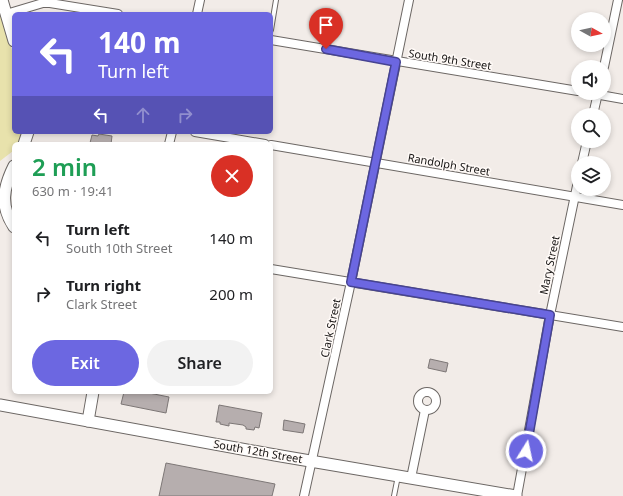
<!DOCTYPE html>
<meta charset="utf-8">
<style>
:root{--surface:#fff;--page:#f2f2f2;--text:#202124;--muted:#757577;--accent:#6c67e1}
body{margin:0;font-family:"Noto Sans",sans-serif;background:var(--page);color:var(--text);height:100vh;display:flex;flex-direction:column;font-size:15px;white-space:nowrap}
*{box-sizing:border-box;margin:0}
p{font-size:13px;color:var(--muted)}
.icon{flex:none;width:22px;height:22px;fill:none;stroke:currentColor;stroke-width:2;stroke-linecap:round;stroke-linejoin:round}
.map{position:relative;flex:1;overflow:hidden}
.details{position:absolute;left:12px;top:142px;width:261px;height:252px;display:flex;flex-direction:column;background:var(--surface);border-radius:6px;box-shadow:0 2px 6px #0003}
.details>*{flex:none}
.guide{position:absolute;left:12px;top:12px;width:261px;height:122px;border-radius:6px;box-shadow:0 2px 6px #0003;background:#6c67e1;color:#fff;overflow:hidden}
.needle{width:26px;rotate:98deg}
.buttons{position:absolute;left:571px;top:12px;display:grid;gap:8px}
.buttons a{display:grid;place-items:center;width:40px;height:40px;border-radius:50%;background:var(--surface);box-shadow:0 2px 6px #0003;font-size:20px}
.pin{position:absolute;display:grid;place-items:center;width:34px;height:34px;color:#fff;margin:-41px -17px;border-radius:50% 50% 50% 0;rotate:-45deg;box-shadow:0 0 4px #0007}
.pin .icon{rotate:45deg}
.me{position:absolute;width:44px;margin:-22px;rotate:10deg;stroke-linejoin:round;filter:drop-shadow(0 0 3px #0008)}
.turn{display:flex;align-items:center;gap:14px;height:84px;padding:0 20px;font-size:18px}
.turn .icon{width:52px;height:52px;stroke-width:2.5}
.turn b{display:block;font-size:28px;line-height:34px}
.lanes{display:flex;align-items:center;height:38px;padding:0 20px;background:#0003;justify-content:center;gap:20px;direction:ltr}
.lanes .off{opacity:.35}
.round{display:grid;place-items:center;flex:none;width:42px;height:42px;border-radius:21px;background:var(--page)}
.summary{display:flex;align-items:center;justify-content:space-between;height:68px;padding:0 20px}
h1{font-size:24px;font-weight:600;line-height:30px;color:#1e9e55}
.action{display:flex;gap:8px;margin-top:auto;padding:8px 20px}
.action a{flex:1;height:46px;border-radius:24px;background:var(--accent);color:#fff;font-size:16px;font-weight:600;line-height:46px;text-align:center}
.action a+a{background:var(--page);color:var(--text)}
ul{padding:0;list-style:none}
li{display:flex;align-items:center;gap:12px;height:56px;padding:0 20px}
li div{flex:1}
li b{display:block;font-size:15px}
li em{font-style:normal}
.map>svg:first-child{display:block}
.green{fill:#e8e2ac}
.building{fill:#b6aeae;stroke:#7d7776}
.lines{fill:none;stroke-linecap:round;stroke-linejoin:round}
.lane-casing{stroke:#6c6764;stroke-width:6}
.street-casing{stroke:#6c6764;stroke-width:10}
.secondary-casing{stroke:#6c6764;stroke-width:13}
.lane{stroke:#fff;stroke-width:4}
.street{stroke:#fff;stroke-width:8}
.secondary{stroke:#fff;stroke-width:11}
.route-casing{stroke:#464392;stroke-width:10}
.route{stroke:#6c67e1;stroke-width:7}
.labels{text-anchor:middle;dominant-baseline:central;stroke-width:3;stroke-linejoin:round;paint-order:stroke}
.street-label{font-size:11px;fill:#141211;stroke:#fffaf7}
</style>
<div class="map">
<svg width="623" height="496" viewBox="0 0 623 496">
<rect width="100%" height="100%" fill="#f2ece8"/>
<path class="green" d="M0 9 14 57V132H23L17 144H14L13 151 0 161Z"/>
<g class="building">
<path d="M99 134 112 136 111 144 90 143 92 135 98 136Z"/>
<path d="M430 359 448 363 446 372 428 368Z"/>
<path d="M124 392H144L169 397 166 413 121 404Z"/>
<path d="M219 405 262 413 259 428 255 427 254 430 246 429V427L243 425 229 423V426L220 424V422H216Z"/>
<path d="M284 420 305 424 303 433 283 430Z"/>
<path d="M166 463 275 484 272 496H159Z"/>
</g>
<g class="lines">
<g class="lane-casing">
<g id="lane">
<path d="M271 30 276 0"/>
<path d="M394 496 398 476"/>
</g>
</g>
<g class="street-casing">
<g id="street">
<path d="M6 14 43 3H50L118 14"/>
<path d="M197 14 200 0"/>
<path d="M271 40 578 91"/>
<path d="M604 67 618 0"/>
<path d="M589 93 623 99"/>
<path d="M593 115 598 93"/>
<path d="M195 132 265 144"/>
<path d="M169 144 172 132"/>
<path d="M271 145 623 205"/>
<path d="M582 163 587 141"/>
<path d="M271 269 623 327"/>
<circle cx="427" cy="401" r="9"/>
<path d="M411 478 425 410"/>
<path d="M304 496 351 282 409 0"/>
<path d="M517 496 550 315 578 181"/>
</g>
</g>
<g class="secondary-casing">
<g id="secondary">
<path d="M2 0 14 41"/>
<path d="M24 144 28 132"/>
<path d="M14 166C3 188 0 206 14 227"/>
<path d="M0 405 275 455 516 496"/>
<path d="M88 421 93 392"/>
</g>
</g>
<use href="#lane" class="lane"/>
<use href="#street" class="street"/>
<use href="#secondary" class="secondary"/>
</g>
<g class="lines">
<g class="route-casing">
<path id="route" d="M326 49 396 62 351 282 550 315 526 451"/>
</g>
<use href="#route" class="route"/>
</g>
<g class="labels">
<g class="street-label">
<text transform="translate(450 59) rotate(9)">South 9th Street</text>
<text transform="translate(449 164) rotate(10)">Randolph Street</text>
<text transform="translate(549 265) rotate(-78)">Mary Street</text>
<text transform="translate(330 328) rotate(-78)">Clark Street</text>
<text transform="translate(258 451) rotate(10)">South 12th Street</text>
</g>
</g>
</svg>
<div class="buttons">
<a><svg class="needle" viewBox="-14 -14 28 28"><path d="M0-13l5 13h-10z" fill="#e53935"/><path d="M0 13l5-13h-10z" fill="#757577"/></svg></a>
<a><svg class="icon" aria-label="sound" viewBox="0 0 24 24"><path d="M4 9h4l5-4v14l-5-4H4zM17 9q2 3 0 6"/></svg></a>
<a><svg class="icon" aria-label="search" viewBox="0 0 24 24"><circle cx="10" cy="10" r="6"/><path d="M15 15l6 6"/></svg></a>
<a><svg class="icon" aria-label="layers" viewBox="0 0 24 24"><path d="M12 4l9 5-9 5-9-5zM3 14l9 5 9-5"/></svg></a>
</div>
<div class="pin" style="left:326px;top:49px;background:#d93025"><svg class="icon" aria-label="arrive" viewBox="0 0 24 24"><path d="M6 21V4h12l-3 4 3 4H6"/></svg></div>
<svg class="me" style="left:526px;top:451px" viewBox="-20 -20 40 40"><circle r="17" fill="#6c67e1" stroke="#fff" stroke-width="3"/><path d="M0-11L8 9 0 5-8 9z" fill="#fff"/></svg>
<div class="guide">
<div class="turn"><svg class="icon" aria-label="left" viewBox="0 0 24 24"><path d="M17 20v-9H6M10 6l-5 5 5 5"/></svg><div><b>140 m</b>Turn left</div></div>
<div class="lanes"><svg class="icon" aria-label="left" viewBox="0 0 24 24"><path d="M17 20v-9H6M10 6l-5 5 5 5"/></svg><svg class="icon off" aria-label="ahead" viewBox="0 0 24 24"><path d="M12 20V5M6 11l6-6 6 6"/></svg><svg class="icon off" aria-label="right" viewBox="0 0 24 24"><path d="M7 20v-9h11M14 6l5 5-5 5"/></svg></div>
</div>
<section class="details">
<div class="summary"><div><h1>2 min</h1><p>630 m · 19:41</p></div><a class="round" style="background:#d93025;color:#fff"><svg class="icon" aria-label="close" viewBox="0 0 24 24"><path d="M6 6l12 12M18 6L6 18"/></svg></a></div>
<ul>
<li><svg class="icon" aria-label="left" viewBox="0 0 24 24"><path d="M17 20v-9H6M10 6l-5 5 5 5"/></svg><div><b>Turn left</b><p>South 10th Street</p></div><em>140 m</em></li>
<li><svg class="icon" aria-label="right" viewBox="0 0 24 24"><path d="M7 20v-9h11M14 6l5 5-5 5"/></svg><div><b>Turn right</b><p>Clark Street</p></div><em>200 m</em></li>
</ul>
<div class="action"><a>Exit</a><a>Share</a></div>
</section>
</div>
